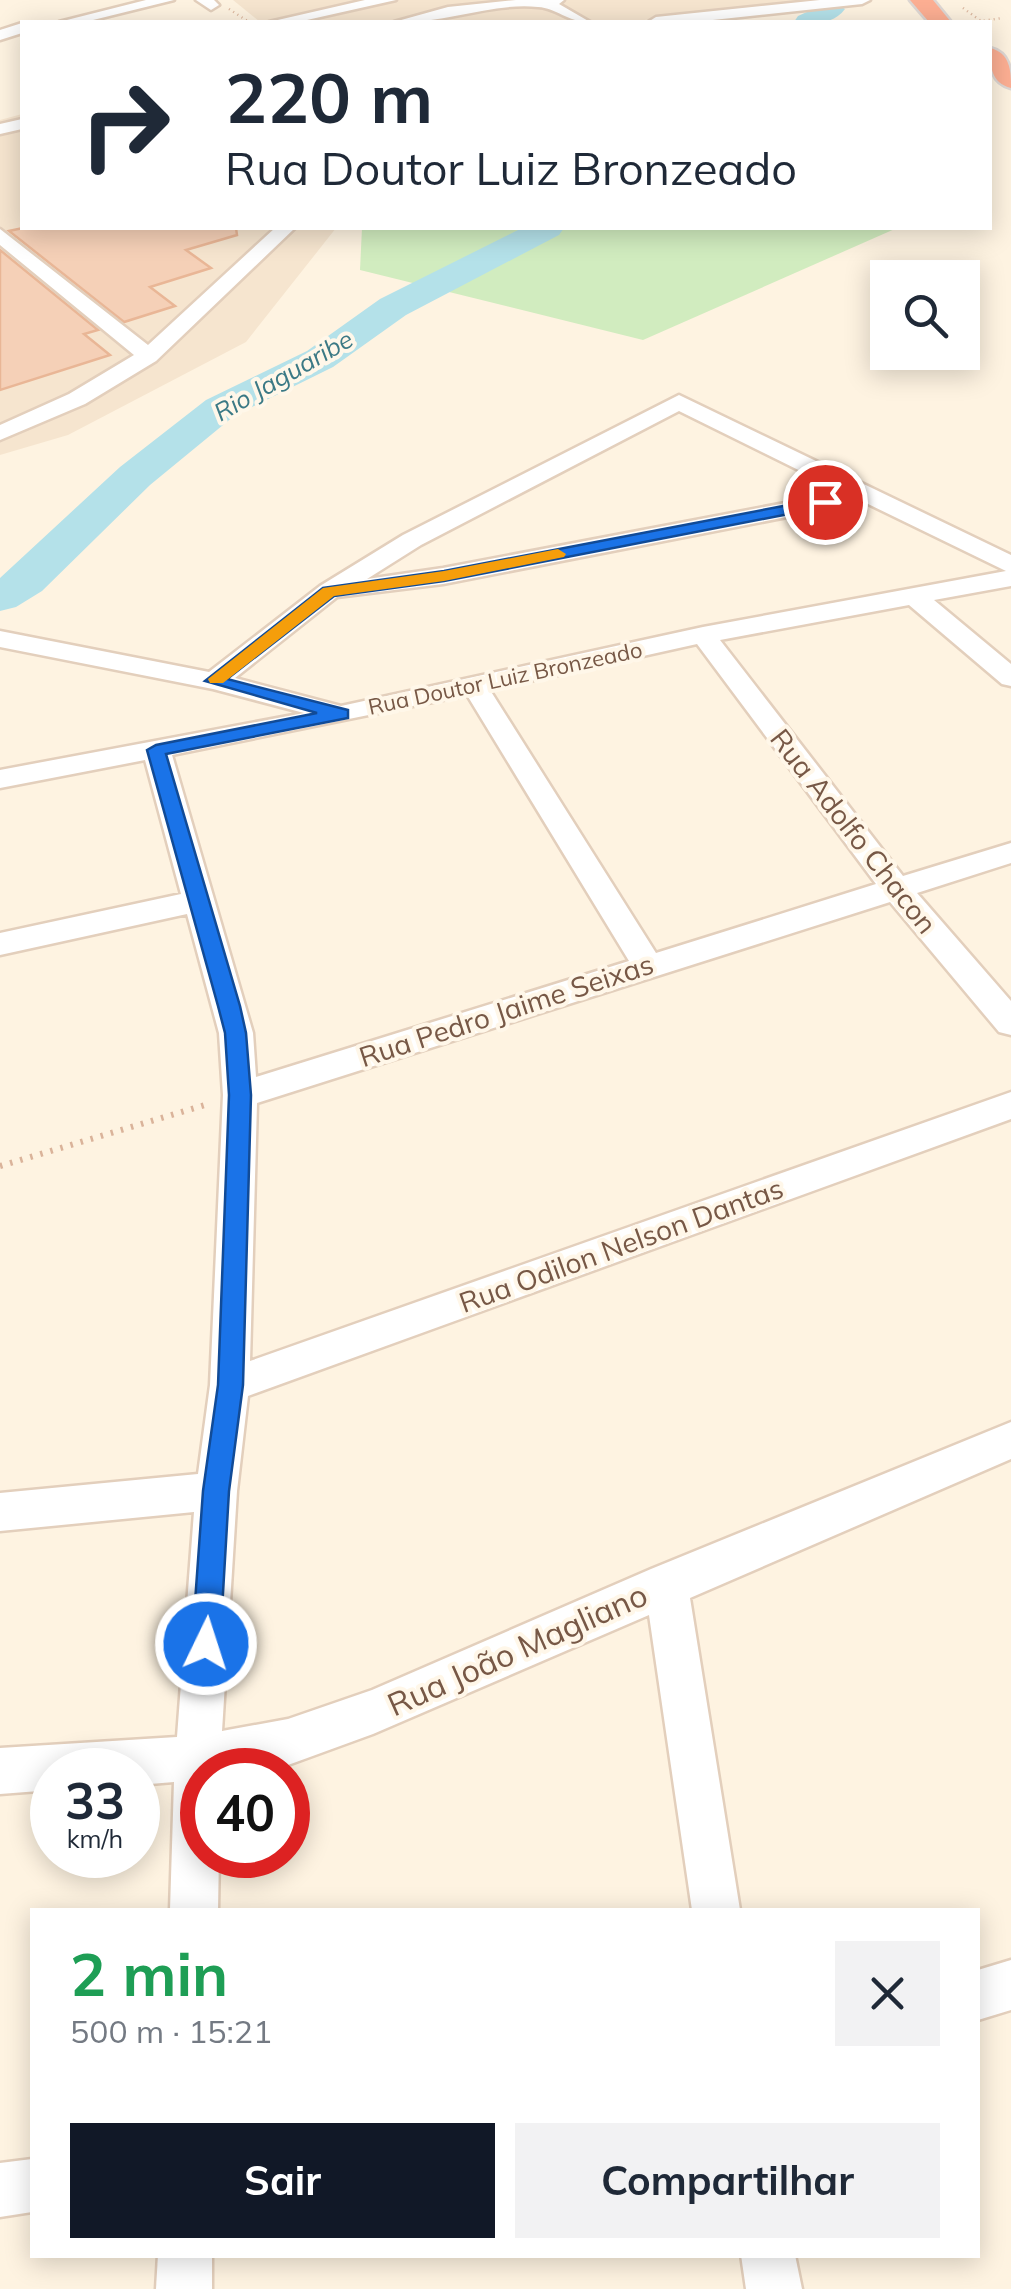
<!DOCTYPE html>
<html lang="pt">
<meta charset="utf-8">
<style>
:root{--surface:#fff;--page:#f2f2f3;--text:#1f2937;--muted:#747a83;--accent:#111827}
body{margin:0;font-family:Mulish,sans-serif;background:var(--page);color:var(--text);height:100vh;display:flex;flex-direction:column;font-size:38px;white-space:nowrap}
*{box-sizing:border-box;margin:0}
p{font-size:32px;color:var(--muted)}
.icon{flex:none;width:55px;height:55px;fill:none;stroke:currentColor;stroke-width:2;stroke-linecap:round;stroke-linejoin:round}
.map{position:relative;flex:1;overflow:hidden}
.side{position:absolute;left:30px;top:1908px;width:950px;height:350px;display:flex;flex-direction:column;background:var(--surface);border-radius:0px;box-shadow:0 5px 25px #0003}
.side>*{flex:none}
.hud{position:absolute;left:20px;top:20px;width:972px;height:210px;border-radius:0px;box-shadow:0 5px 25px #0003;background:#fff;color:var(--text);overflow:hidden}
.fabs{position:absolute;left:870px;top:260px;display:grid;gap:20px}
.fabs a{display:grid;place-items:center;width:110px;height:110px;border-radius:0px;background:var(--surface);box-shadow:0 5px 25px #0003;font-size:50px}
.speed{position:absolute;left:30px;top:1748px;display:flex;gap:20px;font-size:50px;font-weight:700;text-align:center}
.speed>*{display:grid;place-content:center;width:130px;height:130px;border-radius:50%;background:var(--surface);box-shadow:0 5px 25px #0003;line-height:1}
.speed small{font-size:25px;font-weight:400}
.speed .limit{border:15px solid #d22;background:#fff;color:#111}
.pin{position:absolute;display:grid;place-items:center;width:85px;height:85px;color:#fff;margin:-42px;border:5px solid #fff;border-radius:50%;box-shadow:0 2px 10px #0007}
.me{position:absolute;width:110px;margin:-55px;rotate:4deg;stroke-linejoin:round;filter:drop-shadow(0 0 8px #0008)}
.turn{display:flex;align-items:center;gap:35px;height:210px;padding:0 40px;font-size:45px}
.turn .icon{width:130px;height:130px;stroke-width:2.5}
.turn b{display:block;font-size:70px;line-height:85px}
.round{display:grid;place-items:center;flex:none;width:105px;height:105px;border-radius:0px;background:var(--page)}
.head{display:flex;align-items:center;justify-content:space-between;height:170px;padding:0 40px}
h1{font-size:60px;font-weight:700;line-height:75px;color:#1e9e55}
.cta{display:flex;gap:20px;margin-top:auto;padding:20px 40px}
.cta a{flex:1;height:115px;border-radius:0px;background:var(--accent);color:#fff;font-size:40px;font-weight:700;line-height:115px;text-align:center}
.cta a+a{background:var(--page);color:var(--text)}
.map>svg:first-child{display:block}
.residential{fill:#f6e5cf}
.green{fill:#d1ecbf}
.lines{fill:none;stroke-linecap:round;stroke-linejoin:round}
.river{fill:#b4e1e9;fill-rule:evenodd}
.building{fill:#f5d0b7;stroke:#e9b696;stroke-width:2.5}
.minor-casing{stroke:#e3cfbc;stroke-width:5}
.highway-casing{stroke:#ded7d3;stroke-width:5}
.path-far1{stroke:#dab39a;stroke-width:2.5;stroke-dasharray:1 4;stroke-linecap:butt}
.path{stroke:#dab39a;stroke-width:6;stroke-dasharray:2.5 8;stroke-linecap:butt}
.minor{fill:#fff;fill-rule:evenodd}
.highway{fill:#fdaf93;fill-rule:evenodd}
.route{fill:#1a73e8;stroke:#114b97;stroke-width:2.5}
.slow{fill:#f59e0b}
.labels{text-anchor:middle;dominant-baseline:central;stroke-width:8;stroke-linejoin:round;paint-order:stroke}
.far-street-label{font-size:22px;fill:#775846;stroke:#fff7e9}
.far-water-label{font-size:25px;font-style:italic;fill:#3b7985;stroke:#fff7e9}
.street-label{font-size:28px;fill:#775846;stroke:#fff7e9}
.near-street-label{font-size:32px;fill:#775846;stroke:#fff7e9}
</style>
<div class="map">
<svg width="1011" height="2289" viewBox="0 0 1011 2289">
<rect width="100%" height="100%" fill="#fef3e1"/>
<g class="residential">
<path d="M233 0H817L627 22H260Z"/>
<path d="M22 114V228H336L246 342 68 435 0 455V120Z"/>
</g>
<path class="green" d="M362 228H897L643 340 360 270Z"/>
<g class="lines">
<g class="river">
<path d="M831 1 845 9C832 26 813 23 794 22L798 16Z"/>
<path d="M522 228H564L559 235 406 315 333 367 234 416 150 485 42 591 16 607 0 611V578L120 467 206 400 307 351 380 299Z"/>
</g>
</g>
<g class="building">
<path d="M23 228H236L237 235 186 250 211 268 150 287 175 306 124 322 9 231Z"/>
<path d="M0 250 98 330 84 334 110 355 0 390Z"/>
</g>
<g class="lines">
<g class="minor-casing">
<g id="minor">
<path d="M146 0H174L85 22H59Z"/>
<path d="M196 0H214L219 5 211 10Z"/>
<path d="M365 0H396L298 22H269Z"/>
<path d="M516 0H564L559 4 590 22C569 23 557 8 538 7 492 2 441 25 394 22L448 7Z"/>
<path d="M820 0H870L862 4 694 22H648L656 17Z"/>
<path d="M22 23V33L0 40V30Z"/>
<path d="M22 119V129L0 134V124Z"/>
<path d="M275 228H295L156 361 85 404 0 440V425L69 394 134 355 0 245V229L148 345Z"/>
<path d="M679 395 1011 555V586L934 600 1011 664V686L1002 684 909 605 720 640 903 876 1011 843V863L917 893 1011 1001V1035L999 1032 890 902 257 1103 250 1361 1011 1092V1119L248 1396 237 1491 222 1731 288 1719 372 1690 651 1569 1011 1422V1459L690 1598 740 1910H692L649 1615 373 1734 288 1765 259 1770H202V1855H219L218 1910H170L174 1782 138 1785V1770H52V1790L0 1794V1748L177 1737 194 1512 0 1531V1493L198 1474 210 1385 223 1095 219 1033 187 914 0 955V933L181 894 145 760 0 788V770L304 713 213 689 0 647V631L209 672 320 586 403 535ZM679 411 843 492 443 568 367 579 421 545ZM864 502 1006 571 703 627 341 706 235 678 337 597 443 584ZM697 644 876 884 656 953 490 690ZM467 695 629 961 256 1077 253 1033 172 755Z"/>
<path d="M1011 1960V2010L978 2020V1970Z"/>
<path d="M32 2159V2212L0 2217V2163Z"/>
<path d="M158 2255H212V2289H156Z"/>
<path d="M741 2255H795L802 2289H746Z"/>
</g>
</g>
<g class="highway-casing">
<g id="highway">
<path d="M910 0H933L951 22H929Z"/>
<path d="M990 48C1010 53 1011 70 1011 88 991 83 990 66 990 48Z"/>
</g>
</g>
<g class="path-far1">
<path d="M963 8 981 21 1003 18"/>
<path d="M229 9 249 22"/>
</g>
<path class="path" d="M0 1166 205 1105"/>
<use href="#minor" class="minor"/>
<use href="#highway" class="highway"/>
</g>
<path class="route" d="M825 498 830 499V506L444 581 334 596 227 679 348 710V718L166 754 240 1006 246 1033 251 1095 243 1385 229 1491 220 1644 216 1653 206 1657 196 1653 192 1644 203 1491 218 1385 229 1095 225 1033 218 1006 147 750 156 745 317 713 205 681 323 588 444 571Z"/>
<path class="slow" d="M558 549 566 554 564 557 444 581 334 596 223 683H210L208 679 323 588 444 571Z"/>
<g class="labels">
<g class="far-street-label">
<text transform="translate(505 678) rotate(-12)">Rua Doutor Luiz Bronzeado</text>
</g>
<g class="far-water-label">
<text transform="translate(283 375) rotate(-30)">Rio Jaguaribe</text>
</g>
<g class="street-label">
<text transform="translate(854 831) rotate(52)">Rua Adolfo Chacon</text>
<text transform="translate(506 1010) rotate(-18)">Rua Pedro Jaime Seixas</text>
<text transform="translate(621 1245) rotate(-20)">Rua Odilon Nelson Dantas</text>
</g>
<g class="near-street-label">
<text transform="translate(517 1649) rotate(-24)">Rua João Magliano</text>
</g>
</g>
</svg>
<div class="fabs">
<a><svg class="icon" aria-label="search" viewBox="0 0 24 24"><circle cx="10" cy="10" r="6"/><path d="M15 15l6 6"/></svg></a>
</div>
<div class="speed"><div>33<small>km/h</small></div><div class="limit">40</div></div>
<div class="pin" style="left:825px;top:502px;background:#d93025"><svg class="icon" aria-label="arrive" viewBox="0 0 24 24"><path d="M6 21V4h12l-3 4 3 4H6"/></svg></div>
<svg class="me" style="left:206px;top:1644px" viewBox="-20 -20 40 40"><circle r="17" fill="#1a73e8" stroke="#fff" stroke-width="3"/><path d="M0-11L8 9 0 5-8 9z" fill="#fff"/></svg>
<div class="hud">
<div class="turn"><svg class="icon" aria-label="right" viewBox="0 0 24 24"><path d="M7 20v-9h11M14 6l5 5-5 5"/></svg><div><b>220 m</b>Rua Doutor Luiz Bronzeado</div></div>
</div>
<section class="side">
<div class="head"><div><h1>2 min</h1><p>500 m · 15:21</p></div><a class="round"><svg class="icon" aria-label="close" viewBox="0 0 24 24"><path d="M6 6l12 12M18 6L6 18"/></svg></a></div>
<div class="cta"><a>Sair</a><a>Compartilhar</a></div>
</section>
</div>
